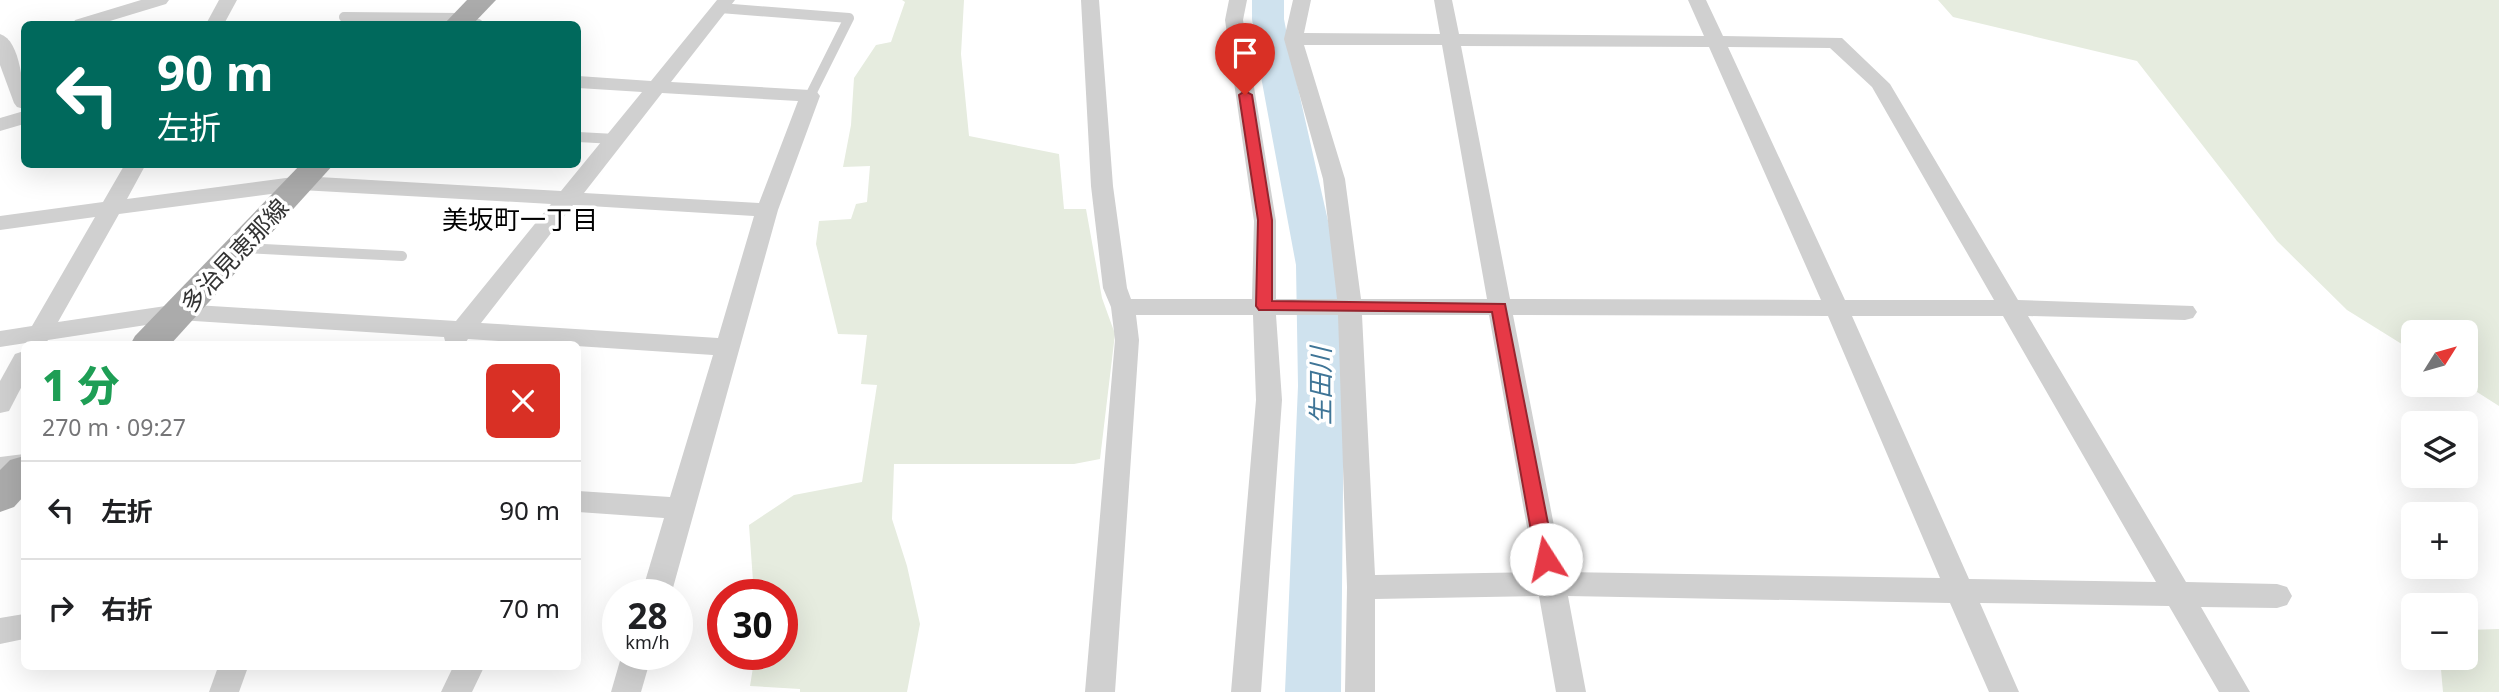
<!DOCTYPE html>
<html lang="ja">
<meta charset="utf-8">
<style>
:root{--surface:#fff;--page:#f6f6f6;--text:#202124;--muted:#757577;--line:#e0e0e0}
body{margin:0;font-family:"Noto Sans","Noto Sans JP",sans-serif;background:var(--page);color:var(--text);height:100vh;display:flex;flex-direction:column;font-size:26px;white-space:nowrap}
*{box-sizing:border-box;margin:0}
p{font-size:23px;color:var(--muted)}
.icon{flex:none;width:38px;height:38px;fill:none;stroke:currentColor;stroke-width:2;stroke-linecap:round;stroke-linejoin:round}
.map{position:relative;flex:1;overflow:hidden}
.details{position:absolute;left:21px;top:341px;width:560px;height:329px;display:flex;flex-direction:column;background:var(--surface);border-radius:10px;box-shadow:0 7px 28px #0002}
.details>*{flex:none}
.guide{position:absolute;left:21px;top:21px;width:560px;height:147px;border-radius:10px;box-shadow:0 7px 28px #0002;background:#00695c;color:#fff;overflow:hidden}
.needle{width:46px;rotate:53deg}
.controls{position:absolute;left:2401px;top:320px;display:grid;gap:14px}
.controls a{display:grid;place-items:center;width:77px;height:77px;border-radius:10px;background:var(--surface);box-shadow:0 7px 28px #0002;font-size:35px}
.speed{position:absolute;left:602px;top:579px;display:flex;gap:14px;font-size:35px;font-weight:700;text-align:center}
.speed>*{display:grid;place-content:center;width:91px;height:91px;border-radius:50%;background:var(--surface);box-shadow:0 7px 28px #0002;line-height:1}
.speed small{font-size:18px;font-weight:400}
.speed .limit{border:10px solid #d22;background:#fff;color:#111}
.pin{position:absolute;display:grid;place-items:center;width:60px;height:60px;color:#fff;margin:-72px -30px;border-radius:50% 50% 50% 0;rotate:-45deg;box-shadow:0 0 7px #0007}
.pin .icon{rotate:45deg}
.me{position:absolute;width:77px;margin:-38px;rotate:350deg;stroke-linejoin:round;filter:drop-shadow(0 0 5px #0008)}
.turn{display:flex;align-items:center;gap:24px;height:147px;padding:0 21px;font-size:32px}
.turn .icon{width:91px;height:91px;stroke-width:2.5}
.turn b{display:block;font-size:49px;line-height:60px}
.round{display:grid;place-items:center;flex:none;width:74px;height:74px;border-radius:10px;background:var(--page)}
.headline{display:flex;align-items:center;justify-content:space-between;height:119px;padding:0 21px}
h1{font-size:42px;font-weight:800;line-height:52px;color:#1e9e55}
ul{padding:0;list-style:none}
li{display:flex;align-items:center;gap:21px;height:98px;padding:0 21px;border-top:2px solid var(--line)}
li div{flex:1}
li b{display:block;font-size:26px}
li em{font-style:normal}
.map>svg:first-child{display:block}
.green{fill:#e6ecdf}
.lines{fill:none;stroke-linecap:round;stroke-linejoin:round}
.river{fill:#cfe2ee;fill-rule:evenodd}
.service{stroke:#d0d0d0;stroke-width:10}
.minor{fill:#d0d0d0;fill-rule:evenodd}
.primary{fill:#ababab;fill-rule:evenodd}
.route{fill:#e63946;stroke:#96252e;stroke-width:2}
.labels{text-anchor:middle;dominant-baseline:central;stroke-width:7;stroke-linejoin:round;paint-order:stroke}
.street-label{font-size:24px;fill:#333;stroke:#fff}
.neighbourhood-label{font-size:26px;fill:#000;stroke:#fff}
.water-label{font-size:26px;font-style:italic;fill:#3f7597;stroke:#fff}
</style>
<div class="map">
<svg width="2499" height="692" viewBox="0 0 2499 692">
<rect width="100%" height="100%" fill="#fff"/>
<g class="green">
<path d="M902 0H964L961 54 969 136 1059 154 1064 209H1086L1102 298 1115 334 1100 459 1074 464H894L892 519 907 566 920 624 907 692H800V689L750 686 755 655 782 654V595H754L749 525 794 495 862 482 877 385 861 384 867 335 838 334 816 244 819 221 851 219 856 204 867 202 870 166 843 167 851 125 854 78 876 45 891 42 905 2Z"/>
<path d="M1938 0H2499V406L2466 385V332H2413V351L2347 310 2277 241 2137 61 1953 17Z"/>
<path d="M2499 629V692H2443L2440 658H2466V630Z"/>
</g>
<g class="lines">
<path class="river" d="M1252 0H1284V19L1293 66 1338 265 1344 386 1341 692H1285L1298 386 1296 265 1259 66 1252 19Z"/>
<g class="service">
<path d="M720 8 849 18 810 96"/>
<path d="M344 17 462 18"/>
<path d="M459 24H478"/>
<path d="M578 137 615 139"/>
<path d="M242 248 402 256"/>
</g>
<g class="minor">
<path d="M141 0H169L166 4 100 24H73L75 20Z"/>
<path d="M219 0H237L224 24H206Z"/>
<path d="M717 0H735L671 82 810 90 817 92 820 96 778 210 671 595H641L664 518 578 512V491L670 497 713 355 468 339 464 345H446L444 337 179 320 48 340 45 345 26 343 0 347V331L32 326 95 217 0 230V216L103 202 125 164H146L127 199 301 176 561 191 642 92 578 88V76L651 81ZM662 93 798 101 759 203 584 193ZM301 190 551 204 456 321 179 304 58 322 119 214ZM573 205 754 216 718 338 481 323Z"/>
<path d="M1081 0H1099L1113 186 1127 288 1131 299H1252L1254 221 1225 20 1229 0H1247L1243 20 1276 221V299H1337L1323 179 1284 39 1293 0H1311L1304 33 1440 34 1434 0H1452L1459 34 1704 36 1688 0H1706L1723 36 1842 38 1890 84 2018 300 2193 306 2197 312 2193 318 2185 320 2028 316 2186 582 2277 584 2287 587 2292 596 2287 605 2277 608 2201 607 2250 692H2219L2169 606 1980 603 2019 692H1989L1950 603 1568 596 1586 692H1556L1539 596 1375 599V692H1345L1347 587 1338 315H1276L1282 400 1261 692H1231L1256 400 1253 315H1136L1139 340 1115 692H1085L1115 340 1111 307 1103 288 1091 186ZM1304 45H1442L1487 299H1361L1345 179ZM1461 46 1709 47 1821 300 1510 299ZM1728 47 1830 48 1872 87 1994 300H1845ZM1362 315H1489L1535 572 1375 575ZM1513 315 1828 316 1940 578 1563 572ZM1852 316H2003L2156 582 1969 579Z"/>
<path d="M0 34C21 40 24 91 24 109L17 107 14 103 0 65Z"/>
<path d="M24 111V124L0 131V118Z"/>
<path d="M24 351V382L9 411 0 413V381L15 354Z"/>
<path d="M24 454V474L0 477V457Z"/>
<path d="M24 614V639L0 644V618Z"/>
<path d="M622 654H652L641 692H611Z"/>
<path d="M218 667H248L239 692H209Z"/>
<path d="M453 667H484L472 692H441Z"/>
</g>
<g class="primary">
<path d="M467 0H496L473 24H444Z"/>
<path d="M301 164H334L170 345H130L135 336Z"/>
<path d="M24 456V496L14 507 0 512V470L10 460Z"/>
</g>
</g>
<path class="route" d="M1245 91 1252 95 1272 220V301L1505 304 1555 559 1552 564 1546 567 1539 564 1536 559 1492 312 1259 310 1256 306 1258 220 1239 95Z"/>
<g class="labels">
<g class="street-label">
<text transform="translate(234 255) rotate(-47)">多治見恵那線</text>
</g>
<g class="neighbourhood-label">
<text x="520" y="219">美坂町一丁目</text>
</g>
<g class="water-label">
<text transform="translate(1320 386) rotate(-90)">生田川</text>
</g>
</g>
</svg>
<div class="controls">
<a><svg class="needle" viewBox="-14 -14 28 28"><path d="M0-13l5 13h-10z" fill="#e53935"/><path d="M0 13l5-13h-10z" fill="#757577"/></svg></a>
<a><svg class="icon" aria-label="layers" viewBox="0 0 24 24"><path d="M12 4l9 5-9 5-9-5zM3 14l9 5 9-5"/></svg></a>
<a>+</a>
<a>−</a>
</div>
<div class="speed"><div>28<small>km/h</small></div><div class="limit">30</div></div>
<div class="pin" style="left:1245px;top:95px;background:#d93025"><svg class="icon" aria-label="arrive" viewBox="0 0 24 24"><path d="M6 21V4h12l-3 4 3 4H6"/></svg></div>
<svg class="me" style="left:1546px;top:559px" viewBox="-20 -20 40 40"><circle r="19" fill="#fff"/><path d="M0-13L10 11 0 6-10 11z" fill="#e63946"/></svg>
<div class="guide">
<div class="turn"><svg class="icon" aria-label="left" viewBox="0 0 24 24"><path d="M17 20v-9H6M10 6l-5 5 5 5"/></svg><div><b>90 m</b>左折</div></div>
</div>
<section class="details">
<div class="headline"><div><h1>1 分</h1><p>270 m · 09:27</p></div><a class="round" style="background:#d93025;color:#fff"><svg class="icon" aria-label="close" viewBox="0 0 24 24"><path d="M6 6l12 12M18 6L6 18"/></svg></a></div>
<ul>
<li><svg class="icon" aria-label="left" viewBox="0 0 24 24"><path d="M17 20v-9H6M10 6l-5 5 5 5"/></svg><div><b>左折</b></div><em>90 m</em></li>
<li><svg class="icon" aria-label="right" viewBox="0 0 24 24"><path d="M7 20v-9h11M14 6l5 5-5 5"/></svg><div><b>右折</b></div><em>70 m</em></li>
</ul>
</section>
</div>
